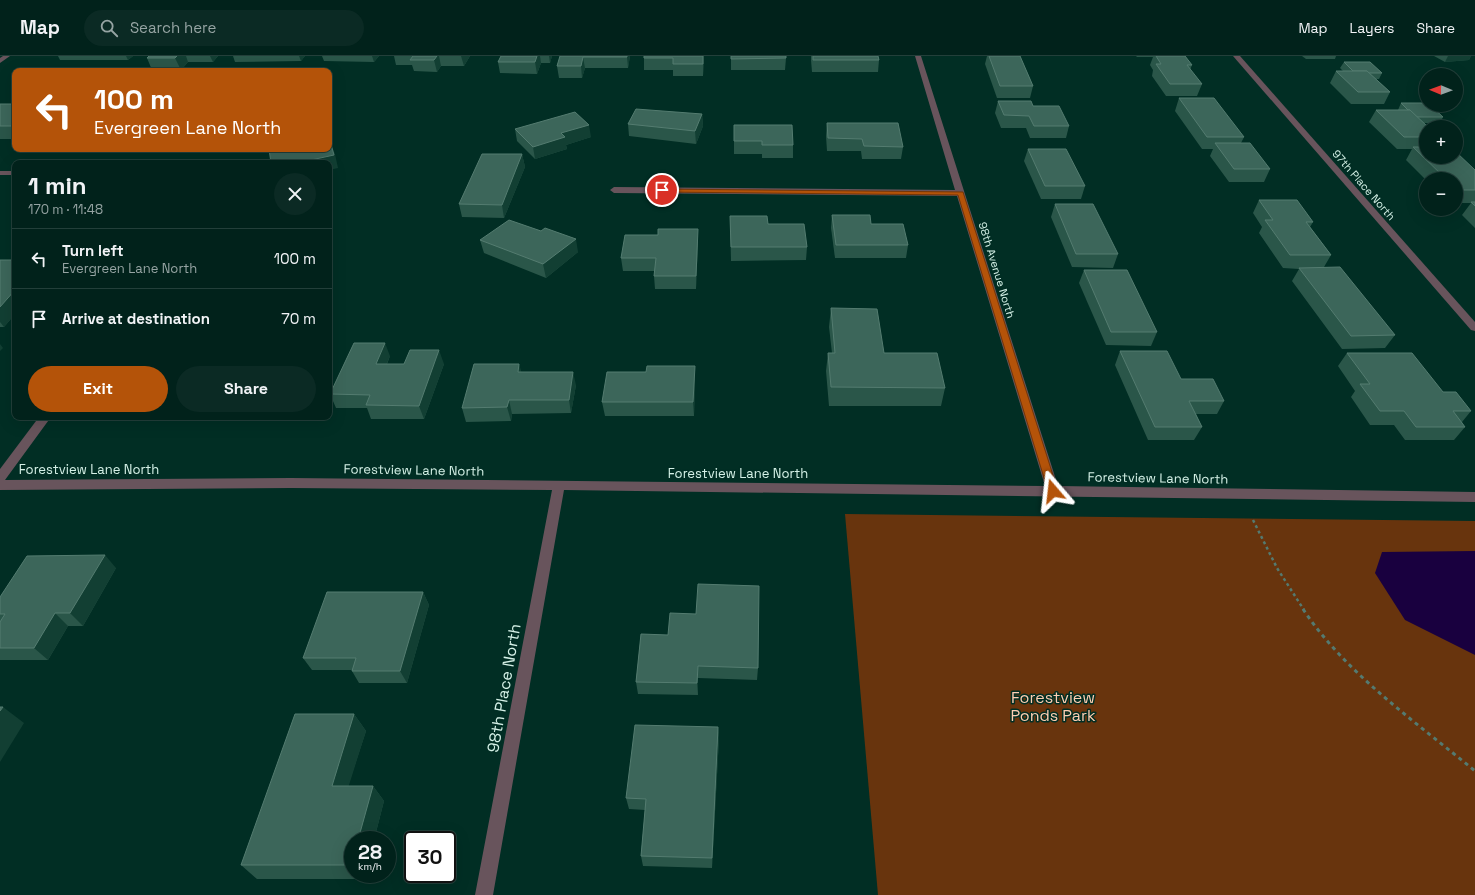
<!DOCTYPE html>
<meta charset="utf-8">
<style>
:root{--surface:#01221b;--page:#0b2a24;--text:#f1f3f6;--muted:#96a4a3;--line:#233f3a;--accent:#b45309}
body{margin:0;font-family:"Space Grotesk",sans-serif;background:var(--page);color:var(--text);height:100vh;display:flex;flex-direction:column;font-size:15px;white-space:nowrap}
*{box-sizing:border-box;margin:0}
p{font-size:13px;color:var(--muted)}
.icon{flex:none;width:22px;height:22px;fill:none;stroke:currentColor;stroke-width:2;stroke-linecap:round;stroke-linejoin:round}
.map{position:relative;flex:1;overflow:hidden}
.details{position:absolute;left:12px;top:104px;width:320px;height:260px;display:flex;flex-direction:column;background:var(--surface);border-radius:8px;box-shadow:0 4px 16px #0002,0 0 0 1px var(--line)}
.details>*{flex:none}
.hud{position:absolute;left:12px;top:12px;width:320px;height:84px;border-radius:8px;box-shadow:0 4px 16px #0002,0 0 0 1px var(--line);background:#b45309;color:#fff;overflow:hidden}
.needle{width:26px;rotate:271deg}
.tools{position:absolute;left:1419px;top:12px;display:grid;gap:8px}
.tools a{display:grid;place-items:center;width:44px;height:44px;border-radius:50%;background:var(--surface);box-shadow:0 4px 16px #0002,0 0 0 1px var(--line);font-size:20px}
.speed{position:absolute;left:344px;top:775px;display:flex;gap:8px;font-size:20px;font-weight:700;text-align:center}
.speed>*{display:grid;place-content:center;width:52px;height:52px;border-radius:50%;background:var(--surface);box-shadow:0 4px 16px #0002,0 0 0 1px var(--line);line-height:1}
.speed small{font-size:10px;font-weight:400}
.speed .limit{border:2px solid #111;border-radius:6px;background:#fff;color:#111}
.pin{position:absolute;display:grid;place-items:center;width:34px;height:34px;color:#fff;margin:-17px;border:2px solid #fff;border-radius:50%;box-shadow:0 1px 4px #0007}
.me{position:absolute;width:44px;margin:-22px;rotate:343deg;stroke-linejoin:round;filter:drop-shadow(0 0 3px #0008)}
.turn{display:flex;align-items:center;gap:14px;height:84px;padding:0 16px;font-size:18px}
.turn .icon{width:52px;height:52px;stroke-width:2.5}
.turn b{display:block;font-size:28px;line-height:34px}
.round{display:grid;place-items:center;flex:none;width:42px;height:42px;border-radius:21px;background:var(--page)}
.head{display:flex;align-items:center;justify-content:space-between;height:68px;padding:0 16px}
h1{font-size:24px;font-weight:700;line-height:30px}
.button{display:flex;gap:8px;margin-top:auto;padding:8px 16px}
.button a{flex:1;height:46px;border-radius:24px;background:var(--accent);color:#fff;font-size:16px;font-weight:700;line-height:46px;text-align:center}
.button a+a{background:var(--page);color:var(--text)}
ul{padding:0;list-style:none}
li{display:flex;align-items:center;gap:12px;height:60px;padding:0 16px;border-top:1px solid var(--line)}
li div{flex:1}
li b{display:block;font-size:15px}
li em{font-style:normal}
header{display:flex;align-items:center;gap:24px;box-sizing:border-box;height:56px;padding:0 20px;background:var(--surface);border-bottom:1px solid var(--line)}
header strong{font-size:19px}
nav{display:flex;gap:22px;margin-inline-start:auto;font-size:14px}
.search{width:280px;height:36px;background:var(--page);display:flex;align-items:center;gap:10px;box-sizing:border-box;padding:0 14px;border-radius:22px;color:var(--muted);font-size:15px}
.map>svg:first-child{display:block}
.green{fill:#68340d}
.water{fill:#19003f}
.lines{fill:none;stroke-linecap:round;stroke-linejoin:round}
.path-far1{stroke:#547a70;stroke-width:2.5;stroke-dasharray:3 3;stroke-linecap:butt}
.path{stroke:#547a70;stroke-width:3;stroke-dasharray:4 4;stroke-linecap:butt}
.street{fill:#68545c;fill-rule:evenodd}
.wall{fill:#2a5649}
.shaded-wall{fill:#123f33}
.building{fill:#3c665a;stroke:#547c70}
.route{fill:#b45309;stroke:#753606}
.labels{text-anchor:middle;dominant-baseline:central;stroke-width:3;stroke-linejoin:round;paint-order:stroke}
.far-street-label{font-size:11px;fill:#d5f1e7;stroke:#012e24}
.street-label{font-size:13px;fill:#d5f1e7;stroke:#012e24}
.near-street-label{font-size:16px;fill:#d5f1e7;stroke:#012e24}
.near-park-label{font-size:16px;fill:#feceb2;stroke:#012e24}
</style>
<header>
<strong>Map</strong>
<div class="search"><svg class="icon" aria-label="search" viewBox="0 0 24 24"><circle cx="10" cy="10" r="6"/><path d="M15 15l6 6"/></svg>Search here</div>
<nav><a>Map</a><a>Layers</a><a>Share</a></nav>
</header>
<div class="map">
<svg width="1475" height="839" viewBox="0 0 1475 839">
<rect width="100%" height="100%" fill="#012e24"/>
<path class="green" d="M845 458 1475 465V839H878Z"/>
<path class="water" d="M1475 495V599L1405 564 1375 517 1382 496Z"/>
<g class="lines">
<path class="path-far1" d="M1253 464 1277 512 1304 554"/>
<path class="path" d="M1303 553C1345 617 1416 666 1475 715"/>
<g class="street">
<path d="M3 0H10L0 7V2Z"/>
<path d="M915 0H921L1058 430 1475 436V446L564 434 493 839H475L552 434 291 432 0 434V413L39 361H51L5 424 291 422 1045 430 957 140 614 137 610 134 614 131 955 134Z"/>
<path d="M1233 0H1240L1475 266V275L1471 274Z"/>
<rect x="0" y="115" width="15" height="4"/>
</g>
</g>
<g class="wall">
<path d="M58 0H133L128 4H60Z"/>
<path d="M149 0H218L213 6H188L181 14H152L147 2Z"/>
<path d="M233 0H305L301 5 235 6Z"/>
<path d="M322 0H379L374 6 324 5Z"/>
<path d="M394 0H470L464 10H441L437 16 414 15 412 9H396Z"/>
<path d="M501 0H552L550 7H541L537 18 500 17 498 6Z"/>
<path d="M560 0H630L628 12H585L582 22H559L557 10Z"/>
<path d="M644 0H704L703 20H673V14H644Z"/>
<path d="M731 0 786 2 785 14H731Z"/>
<path d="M811 0H878L879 4 878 16H812L811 4Z"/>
<path d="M987 0H1020L1033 30 1030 42H997L985 8Z"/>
<path d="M1136 0H1185L1192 9 1190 14 1202 28 1197 40H1166L1152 20 1153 14 1150 9 1153 1H1137Z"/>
<path d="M1302 0H1336L1335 3H1306Z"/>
<path d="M1434 0H1471L1469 4 1445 6Z"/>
<path d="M1344 6 1382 17 1379 23H1376L1390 36 1384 48H1351L1330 27 1336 15H1343L1340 12Z"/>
<path d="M1179 42 1244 81 1241 87 1270 113 1264 126H1229L1210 100 1213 93H1202L1175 55Z"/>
<path d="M998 45 1033 50 1069 70 1066 82H1030L1026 72H1001L995 57Z"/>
<path d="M1401 47 1443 61 1440 67H1424L1426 71V101L1475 114V172L1462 159 1471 147H1456V123H1426V124L1406 104 1412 93H1397L1369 66 1376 54H1398Z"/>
<rect x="0" y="48" width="15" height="35"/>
<path d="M702 58 703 70 696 88 629 80 628 68Z"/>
<path d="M827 67 903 91 901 103H862L861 95H827L826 80Z"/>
<path d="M734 69 793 89V102H762V98H734Z"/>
<path d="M515 73 591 81 566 89 567 93 535 103 517 85Z"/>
<path d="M1028 93 1085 130 1081 143H1041L1024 105Z"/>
<path d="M522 98 525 111 504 162 462 161 459 148Z"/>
<path d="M1259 144 1313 166 1310 171 1331 199 1324 211 1395 279 1385 292 1342 293 1292 225 1299 213 1283 212 1259 177 1262 171 1253 157Z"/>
<path d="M1055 148 1118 198 1113 212 1072 211 1051 161Z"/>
<path d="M832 159 871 168 908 189 906 202H835L831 172Z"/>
<path d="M730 160 768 168 807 191 806 204 731 205Z"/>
<path d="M541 175 578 196 546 222 484 197 480 184Z"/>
<path d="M698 186 696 233H655L654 220 655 215H623L621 202Z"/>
<path d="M0 204H15V258L4 271H0Z"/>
<path d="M1084 214 1157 276 1151 290 1106 289 1079 227Z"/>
<path d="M831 252 884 297 945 332 941 350H829L826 315 828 297H832L829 271Z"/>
<path d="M1120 295 1224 345 1217 358H1196L1202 371 1194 384H1148L1115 309Z"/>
<path d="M1347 297 1443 336 1471 355 1462 366 1465 371 1454 384H1405L1394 369H1370L1351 341 1355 335 1338 310Z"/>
<path d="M390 300 387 308H444L424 363H371L367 352H336L330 338Z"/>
<path d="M521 316 576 329 571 357 512 358 511 365 466 366 462 352Z"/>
<path d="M695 323 694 360H605L602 346Z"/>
<path d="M136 361H190L188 363H137Z"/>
<path d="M116 512 83 570H68L48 604H0V541Z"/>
<path d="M423 536 429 549 407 627H359L352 615V614H312L303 602Z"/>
<path d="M641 578 758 612 757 624 698 622V639L638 638 636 626Z"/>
<path d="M354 658 366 675 348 730H373L384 745 374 784H353V818H365L364 823H257L241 809Z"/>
<path d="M718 671 719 682 712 812 643 810 641 800 645 754 629 753 626 742Z"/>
</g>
<g class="shaded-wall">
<path d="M126 0H133L128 4Z"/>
<path d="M177 0H186L188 6 181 14 175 2Z"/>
<path d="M210 0H218L213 6Z"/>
<path d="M299 0H305L301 5Z"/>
<path d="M372 0H379L374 6Z"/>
<path d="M437 0H439L441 10 437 16 434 4Z"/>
<path d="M461 0H470L464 10Z"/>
<path d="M537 0H540L541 7 537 18 535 6Z"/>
<path d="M549 0H552L550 7Z"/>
<path d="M627 0H630L628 12 627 1Z"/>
<path d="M703 0H704L703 20Z"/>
<path d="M1448 0H1471L1469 4 1445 6Z"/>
<path d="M583 1 585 12 582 22 581 10Z"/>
<path d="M702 58 703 70 696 88 695 75Z"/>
<path d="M589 69 591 81 566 89 567 93 535 103 533 91 561 77Z"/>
<path d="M330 85 335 98 338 112 329 114V107H312L311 104Z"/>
<path d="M522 98 525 111 504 162 502 149Z"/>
<path d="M698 173V186L696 233V220Z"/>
<path d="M576 183 578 196 546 222 543 208Z"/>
<path d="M15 234V258L4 271 0 266V251Z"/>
<path d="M385 287 390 300 381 321 376 308Z"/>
<path d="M0 288 3 292 0 295Z"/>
<path d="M439 294 444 308 424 363 419 350Z"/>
<path d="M519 308 523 321 518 316Z"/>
<path d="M695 310V323L694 360 693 346Z"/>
<path d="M573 316 576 329 571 357 569 344Z"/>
<path d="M509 344 512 358 511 365 507 351Z"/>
<path d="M105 499 116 512 83 570 70 557Z"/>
<path d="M423 536 429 549 407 627 400 615Z"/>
<path d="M55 557 68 570 48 604 34 592Z"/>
<path d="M698 610V639L697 627Z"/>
<path d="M3 651 24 667 0 706V655Z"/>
<path d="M354 658 366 675 344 745 332 730Z"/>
<path d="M718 671 719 682 712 812V802Z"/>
<path d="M373 730 384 745 374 784H358Z"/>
<path d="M360 818H365L364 823Z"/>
</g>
<g class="building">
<path d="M149 0H177L175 2H147Z"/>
<path d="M413 0H437L434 4H410Z"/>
<path d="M501 0H537L535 6H498Z"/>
<path d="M560 0H627V1H583L581 10H557Z"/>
<path d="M644 0H703V8H673V2H644Z"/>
<path d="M731 0H786V2L731 3Z"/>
<path d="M813 0H878L879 4H813Z"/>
<path d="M989 0H1020L1033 30H1000Z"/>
<path d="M1156 0H1185L1192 9H1187L1202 28H1170L1156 8H1161Z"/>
<path d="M1344 6H1370L1382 17H1369L1367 15H1353Z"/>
<path d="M1336 15H1367L1390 36H1358Z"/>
<path d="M1179 42H1214L1244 81H1207Z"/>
<path d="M998 45H1031L1033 50H1059L1069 70H1034L1029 60 1004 59Z"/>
<path d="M1401 47H1426V49H1430L1443 61H1417L1410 54H1408Z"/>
<rect x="0" y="48" width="15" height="22"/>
<path d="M636 53 702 58 695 75 628 68Z"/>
<path d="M1376 54H1410L1428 71H1426V81H1404Z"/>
<path d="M575 56 589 69 561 77 565 81 533 91 515 73Z"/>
<path d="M827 67H898L903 91 864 90 862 83 828 82Z"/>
<path d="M734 69H792L793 89H762V85H734Z"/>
<path d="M330 85 334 99 311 104 312 107H271L269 93H329V86Z"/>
<path d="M1215 87H1250L1270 113H1234Z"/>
<path d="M1413 91H1426V101H1456V96L1475 114V134H1458L1456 132V123H1446Z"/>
<path d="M1028 93H1066L1085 130H1045Z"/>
<path d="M482 98H522L502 149 459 148Z"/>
<path d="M1259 144H1297L1313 166H1306L1331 199H1290L1265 164H1273Z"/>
<path d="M1471 146H1475V150Z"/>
<path d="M1055 148H1093L1118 198H1076Z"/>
<path d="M832 159H870L871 168H903L908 189H836Z"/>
<path d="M730 160H767L768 168H804L807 191H731Z"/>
<path d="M509 164 541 175 545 172 576 183 543 208 480 184Z"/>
<path d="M658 173H698L696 220H654L656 202H621L625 179H658Z"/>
<path d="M0 204H15V234L0 251Z"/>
<path d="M1340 211 1395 279 1351 280 1299 212Z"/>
<path d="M1084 214H1127L1157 276H1111Z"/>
<path d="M831 252 877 253 884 297H937L945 332 831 331 828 297H835Z"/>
<path d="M354 287H385L376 308H404L410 294H439L419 350 366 349 370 339 330 338Z"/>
<path d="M1120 295H1167L1181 323H1213L1224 345H1189L1202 371H1155Z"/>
<path d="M1347 297H1412L1443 336H1456L1471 355H1453L1465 371H1416L1404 355H1380L1360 328H1370Z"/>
<path d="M474 308H519L518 316H573L569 344H509L507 351 462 352Z"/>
<path d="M647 310H695L693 346H602L607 316H646Z"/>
<path d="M105 499 70 557H55L34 592H0V566L5 558H0V541L27 500Z"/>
<path d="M698 528 759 530 758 612 698 610 697 627 636 626 641 578 668 579 670 557 696 558Z"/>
<path d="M327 536H423L400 615H352L356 602H303Z"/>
<path d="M0 651H3L0 655Z"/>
<path d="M295 658H354L332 730H373L358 784H353V803L351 809H241Z"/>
<path d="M635 669 718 671 712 802 641 800 646 743 626 742Z"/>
</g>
<path class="route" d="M659 133 963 136 1058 435 1056 437 1053 438 1048 435 958 139 662 136 658 134Z"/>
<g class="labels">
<g class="far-street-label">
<text transform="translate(1364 129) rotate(49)">97th Place North</text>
<text transform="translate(997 214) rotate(73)">98th Avenue North</text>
</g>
<g class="street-label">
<text x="89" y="413">Forestview Lane North</text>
<text transform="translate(414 414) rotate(1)">Forestview Lane North</text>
<text x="738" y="417">Forestview Lane North</text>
<text transform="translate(1158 422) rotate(1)">Forestview Lane North</text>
</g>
<g class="near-street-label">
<text transform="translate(504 632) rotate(-80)">98th Place North</text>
</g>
<g class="near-park-label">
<text x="1053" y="641">Forestview<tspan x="1053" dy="18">Ponds Park</tspan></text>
</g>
</g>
</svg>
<div class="tools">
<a><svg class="needle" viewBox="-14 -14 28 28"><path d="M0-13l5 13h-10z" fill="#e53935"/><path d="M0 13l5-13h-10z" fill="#96a4a3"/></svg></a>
<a>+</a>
<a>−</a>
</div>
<div class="speed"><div>28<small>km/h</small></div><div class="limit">30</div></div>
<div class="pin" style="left:662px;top:134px;background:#d93025"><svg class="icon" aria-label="arrive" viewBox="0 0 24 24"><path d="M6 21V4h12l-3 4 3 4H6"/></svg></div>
<svg class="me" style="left:1053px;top:435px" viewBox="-20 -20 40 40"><path d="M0-17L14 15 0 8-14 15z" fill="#b45309" stroke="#fff" stroke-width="4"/></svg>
<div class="hud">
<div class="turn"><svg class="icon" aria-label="left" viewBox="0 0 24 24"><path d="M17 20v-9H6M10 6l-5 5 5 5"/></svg><div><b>100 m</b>Evergreen Lane North</div></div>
</div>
<section class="details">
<div class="head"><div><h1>1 min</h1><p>170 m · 11:48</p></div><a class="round"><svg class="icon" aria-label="close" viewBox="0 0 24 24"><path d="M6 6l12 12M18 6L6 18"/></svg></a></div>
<ul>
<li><svg class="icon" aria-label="left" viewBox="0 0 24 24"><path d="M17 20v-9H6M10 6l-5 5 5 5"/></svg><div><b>Turn left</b><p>Evergreen Lane North</p></div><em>100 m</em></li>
<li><svg class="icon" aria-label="arrive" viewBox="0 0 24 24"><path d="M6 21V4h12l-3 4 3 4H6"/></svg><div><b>Arrive at destination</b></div><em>70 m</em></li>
</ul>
<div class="button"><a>Exit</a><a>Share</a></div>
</section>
</div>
